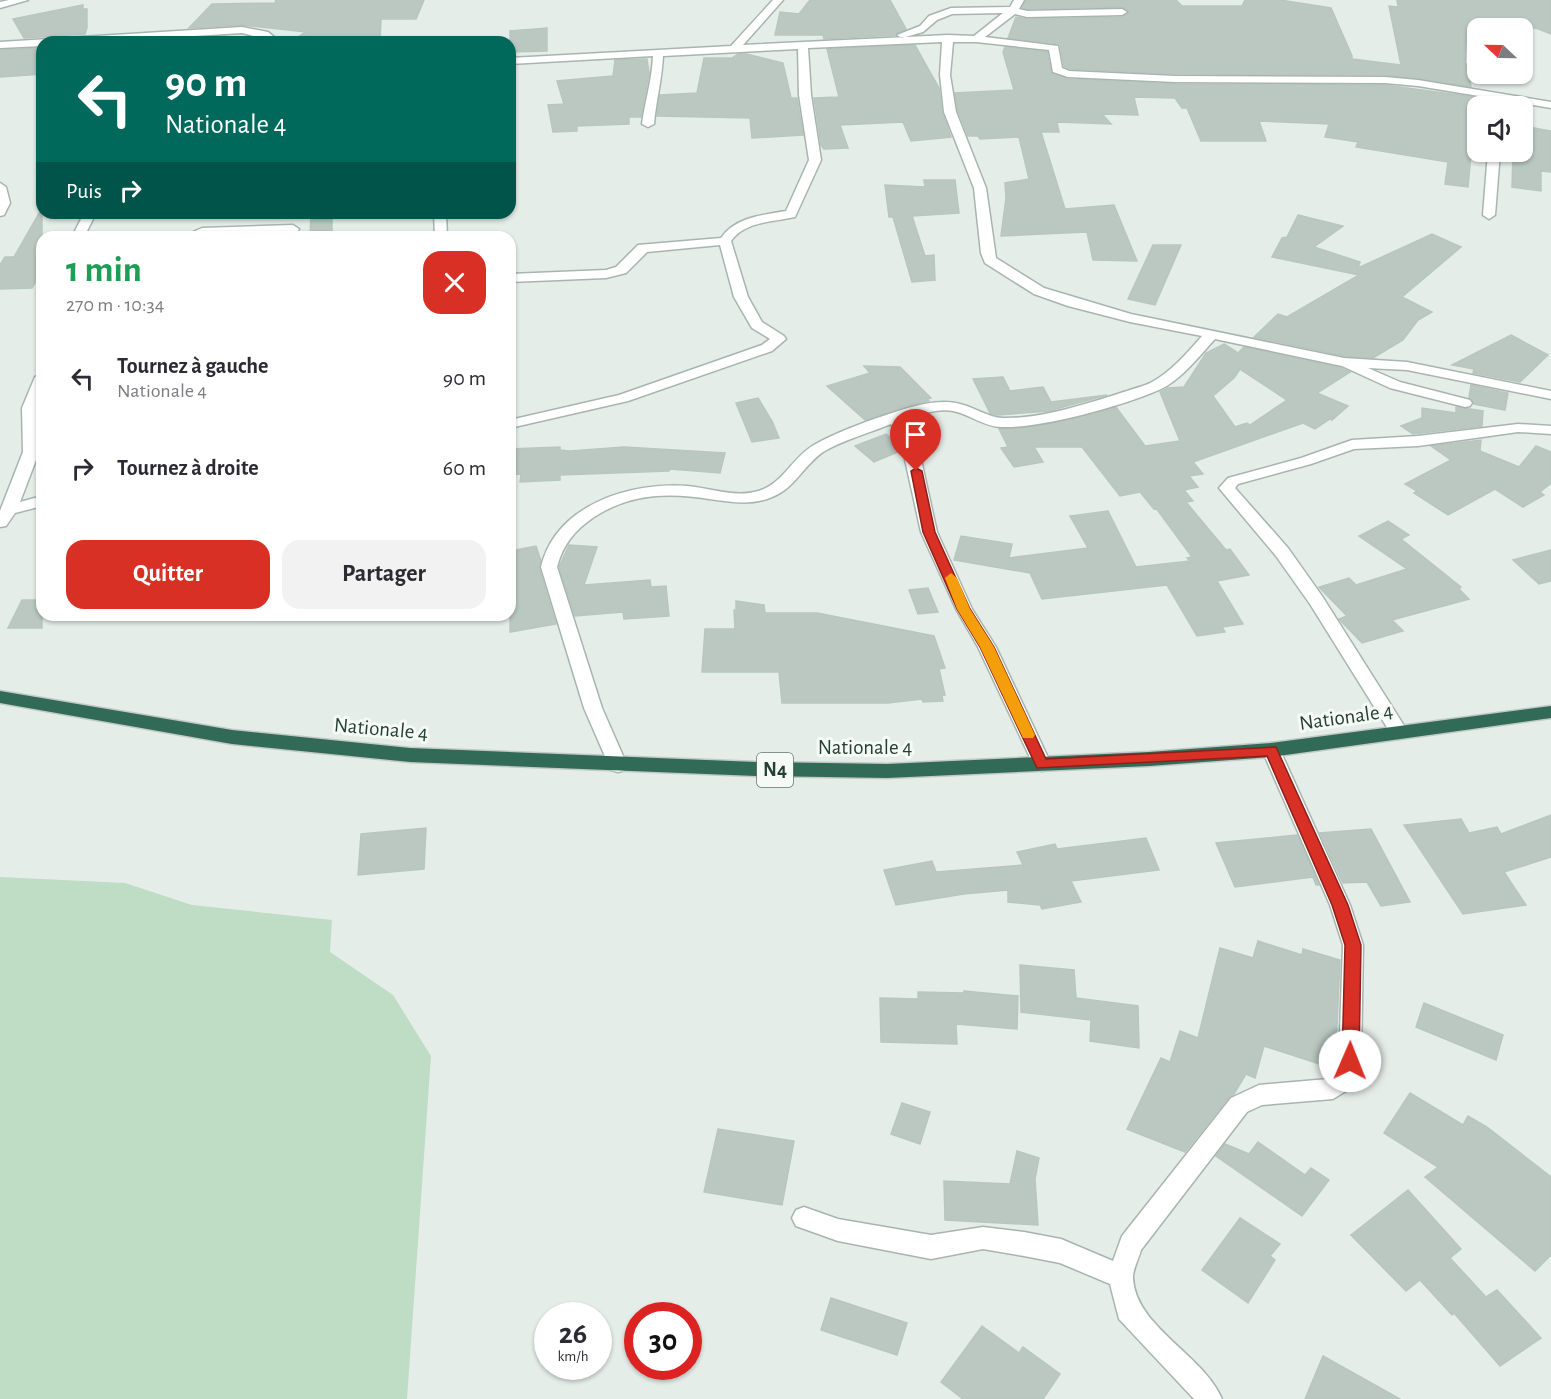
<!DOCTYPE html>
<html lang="fr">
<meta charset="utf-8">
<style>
:root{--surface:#fff;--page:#f2f2f3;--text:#2b2b33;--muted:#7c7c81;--accent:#d93025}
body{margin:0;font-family:"Alegreya Sans",sans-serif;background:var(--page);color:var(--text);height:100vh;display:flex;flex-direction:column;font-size:22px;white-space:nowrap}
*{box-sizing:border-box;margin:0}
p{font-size:20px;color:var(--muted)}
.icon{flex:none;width:33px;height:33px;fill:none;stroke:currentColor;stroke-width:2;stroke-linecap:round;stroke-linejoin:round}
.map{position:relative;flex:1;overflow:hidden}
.details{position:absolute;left:36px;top:231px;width:480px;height:390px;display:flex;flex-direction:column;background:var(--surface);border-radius:18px;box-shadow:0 2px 4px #0004}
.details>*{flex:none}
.guide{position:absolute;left:36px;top:36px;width:480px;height:183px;border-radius:18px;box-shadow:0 2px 4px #0004;background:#00695c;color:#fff;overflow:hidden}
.needle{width:39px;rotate:292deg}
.buttons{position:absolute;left:1467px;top:18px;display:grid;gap:12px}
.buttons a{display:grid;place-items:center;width:66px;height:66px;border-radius:12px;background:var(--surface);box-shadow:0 2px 4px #0004;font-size:30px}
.speed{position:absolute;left:534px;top:1302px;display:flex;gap:12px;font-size:30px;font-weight:700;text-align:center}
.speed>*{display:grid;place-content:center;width:78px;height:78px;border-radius:50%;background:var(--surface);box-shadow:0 2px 4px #0004;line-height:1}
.speed small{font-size:15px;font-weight:400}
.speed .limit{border:9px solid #d22;background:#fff;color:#111}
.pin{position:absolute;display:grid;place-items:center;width:51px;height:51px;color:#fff;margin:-62px -26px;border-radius:50% 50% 50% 0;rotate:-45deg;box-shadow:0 0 6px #0007}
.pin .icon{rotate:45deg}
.me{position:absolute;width:66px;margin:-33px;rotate:1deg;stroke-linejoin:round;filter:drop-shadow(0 0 4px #0008)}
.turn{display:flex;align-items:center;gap:21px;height:126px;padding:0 30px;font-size:27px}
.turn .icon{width:78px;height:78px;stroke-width:2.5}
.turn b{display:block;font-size:42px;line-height:51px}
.then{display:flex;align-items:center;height:57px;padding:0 30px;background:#0003;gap:12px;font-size:22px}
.round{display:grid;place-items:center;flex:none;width:63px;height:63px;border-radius:18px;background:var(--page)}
.head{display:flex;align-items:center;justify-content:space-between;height:102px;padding:0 30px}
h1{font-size:36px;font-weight:700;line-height:45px;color:#1e9e55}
.cta{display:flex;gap:12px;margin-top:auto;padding:12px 30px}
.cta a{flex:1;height:69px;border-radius:18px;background:var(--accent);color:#fff;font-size:24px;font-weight:700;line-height:69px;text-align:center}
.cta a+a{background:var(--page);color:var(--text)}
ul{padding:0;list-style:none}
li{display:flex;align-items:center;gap:18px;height:90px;padding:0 30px}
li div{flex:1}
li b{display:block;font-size:22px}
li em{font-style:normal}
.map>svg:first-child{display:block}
.green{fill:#bfddc4}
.building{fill:#bac8c1;stroke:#b7c7bf;stroke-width:1.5;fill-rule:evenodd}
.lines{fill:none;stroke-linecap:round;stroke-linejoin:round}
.minor-casing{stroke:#a8b5af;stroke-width:3}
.highway-casing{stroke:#c2c9c6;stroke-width:3}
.minor{fill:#fff;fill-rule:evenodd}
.highway{fill:#326a58;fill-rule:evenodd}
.route{fill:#d93025;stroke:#8d1f18;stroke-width:1.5}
.slow{fill:#f59e0b}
.labels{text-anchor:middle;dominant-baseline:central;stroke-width:6;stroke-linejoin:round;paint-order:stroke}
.shield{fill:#f5faf7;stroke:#63776f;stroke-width:1.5}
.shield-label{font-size:20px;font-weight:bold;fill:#253f35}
.street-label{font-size:21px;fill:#253f35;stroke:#f5faf7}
</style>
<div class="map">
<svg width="1551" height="1399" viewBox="0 0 1551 1399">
<rect width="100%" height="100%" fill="#e5ede9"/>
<path class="green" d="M0 877 125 883 192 905 332 920 330 952 393 995 431 1056 407 1399H0Z"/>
<g class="building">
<path d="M276 0H424L416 19H381L380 42H290L306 32 242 25 189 28 212 4 275 3Z"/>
<path d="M810 0H890L906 29 895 35 824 39 823 35H775L780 12 799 14Z"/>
<path d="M1026 0H1176L1182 6H1242L1245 0H1280L1331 8 1352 56V59L1401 65 1389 6 1398 7 1397 0H1551V34L1536 28 1522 31V28H1507L1497 23 1467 27 1465 64H1468L1471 87 1385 75 1175 74 1070 69 1064 66 1060 44 1008 38 1016 17 1027 19 1122 17 1129 11 1122 7 1027 9 1022 8Z"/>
<path d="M83 5V9H87V28L85 34 24 38 13 19Z"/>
<path d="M547 28V51L510 52V31Z"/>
<path d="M225 36V42H176L179 39Z"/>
<path d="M915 45 939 88 942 112 951 137 911 141 903 122 840 125 848 148 824 149 821 145 814 98 839 97 827 49Z"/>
<path d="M1005 47 1047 52 1051 72 1068 79 1175 84 1385 85 1473 97 1475 109H1478V144H1472L1468 187 1445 184 1448 162 1356 147 1358 142 1325 137 1329 124 1259 121 1266 141H1201L1187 108H1182L1175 98 1134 97 1138 115 1102 114 1111 124 1057 122 1059 132H1041L1065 209 1114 205 1137 261 1093 260 1087 232 1001 236 1006 198 1005 183 1029 179 1019 137 980 139 978 136H968L958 111 955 93 1014 90 1003 52Z"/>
<path d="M42 48V74L0 77V50Z"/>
<path d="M738 54H746L783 63 791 98H797L803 135 752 138 750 118 657 116 660 95 697 93 704 58H732Z"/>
<path d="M647 59 649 73 641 117H629V124L577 126V131L553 132 548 105 564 104 557 81 613 76 615 60Z"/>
<path d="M1522 126 1551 131V172L1541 171V191L1512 187 1513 152H1522Z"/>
<path d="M924 180H955L959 213 912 216 925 256 934 255 935 280 912 282 893 217H889L885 185 925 187Z"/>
<path d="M42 208V271L32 288 0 289V265L5 257H14Z"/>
<path d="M311 213H332V237H310Z"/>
<path d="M1298 215 1343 226 1314 247 1360 262 1358 268 1432 234 1461 247 1402 297 1432 312 1418 320 1403 340 1373 358 1344 356 1254 337 1278 314 1287 317 1359 275 1272 257 1282 238 1287 237Z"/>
<path d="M1153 245H1181L1155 305 1128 299Z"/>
<path d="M1511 335 1548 355 1520 382 1473 373 1474 369 1452 365Z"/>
<path d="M1224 344 1238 353 1244 347 1341 368 1350 372 1317 393 1348 406 1332 420 1330 419 1315 429 1303 423 1193 462 1203 474 1189 476 1198 487 1184 490 1193 501 1186 502 1226 550 1230 549 1249 575 1217 581 1243 624 1222 627 1225 632 1197 636 1167 585 1042 599 1030 573 954 560 961 536 1012 544 1009 558 1088 548 1070 516 1108 511 1136 567 1190 561 1187 558 1192 557 1156 508 1154 509 1140 492 1120 496 1082 447H1034L1043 462 1014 467 1001 448 1008 447 999 429 1038 426 1116 407 1145 446 1180 441 1160 392 1168 388 1184 387 1206 353ZM1240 369 1287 400 1250 425 1247 423 1235 427 1213 396 1234 378Z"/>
<path d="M864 366 900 367 931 398 927 399 929 401 865 420 827 386 870 373Z"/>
<path d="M1003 377 1010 391 1043 387 1051 402 1107 395 1049 411 998 415 990 413 973 379Z"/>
<path d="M1471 385 1508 393 1505 410 1474 404 1469 397Z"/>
<path d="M758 398 772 421 779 438 752 442 736 403Z"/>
<path d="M1456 407 1483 411 1482 426 1413 434 1401 426 1422 418V408L1456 413Z"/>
<path d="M886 434 896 442 900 451 874 462 855 446Z"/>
<path d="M1481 440 1480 451 1519 467 1536 446 1551 452V483L1540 492 1544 495 1523 507 1495 489 1448 515 1414 493 1417 491 1405 484 1451 460 1431 446Z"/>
<path d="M560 447V450L570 451 624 447 725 453 720 473 670 469 669 471 560 475V480L520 482 521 474 510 475V449Z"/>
<path d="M1388 521 1409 535 1401 539 1461 587 1459 589 1469 599 1392 620 1403 631 1362 643 1339 619 1347 616 1319 587 1349 578 1356 585 1407 569 1359 536Z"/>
<path d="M569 545 597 547 584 585 650 580 651 587 666 586 669 616 624 619 623 612 575 616 559 567Z"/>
<path d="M536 546 541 561 539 568 556 624 510 632V551Z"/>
<path d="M1551 550V581L1539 584 1513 560Z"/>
<path d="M928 588 938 612 918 614 909 590Z"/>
<path d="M22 600H42V628H8Z"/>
<path d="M736 601 764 605 765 613H817L934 636 945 668 939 669 945 695H942L943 701 923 702 922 699 888 703H782L779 672H702L705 629H735L734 610H736Z"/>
<path d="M1551 815V857L1504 872 1526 905 1463 914 1404 825 1461 819 1469 833 1497 827 1501 834Z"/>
<path d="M426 828 424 869 358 875 361 834Z"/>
<path d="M1371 829 1410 902 1381 906 1367 882 1343 883 1320 833Z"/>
<path d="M1297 835 1319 885H1316L1313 877 1235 887 1216 843Z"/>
<path d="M1146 838 1159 870 1071 881 1081 902 1042 909 1040 905 1008 902V890L964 894 896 905 884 870 932 861 936 872 1023 865 1017 852 1055 844 1057 849Z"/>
<path d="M1258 941 1302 955 1303 949 1340 960 1335 1069 1264 1046 1255 1078 1246 1074 1234 1094 1229 1097 1185 1152 1127 1129 1161 1058 1170 1062 1180 1031 1198 1038 1220 948 1253 958Z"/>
<path d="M1020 965 1074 970 1076 998 1138 1006 1139 1048 1090 1041 1091 1020 1021 1012Z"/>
<path d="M964 991 1018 996 1017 1029 956 1024 957 1044 881 1042 880 998 918 999V992L964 993Z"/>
<path d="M1424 1003 1503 1035 1496 1060 1416 1027Z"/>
<path d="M1410 1093 1463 1125 1468 1116 1487 1127 1551 1177V1255L1535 1271 1425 1177 1438 1167 1384 1133Z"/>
<path d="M902 1103 930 1112 920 1144 891 1134Z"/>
<path d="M718 1129 794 1141 782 1205 704 1192Z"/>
<path d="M1258 1142 1305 1175 1311 1168 1329 1180 1302 1216 1216 1156 1225 1144 1249 1154Z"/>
<path d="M1017 1151 1039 1158 1035 1179 1038 1225 945 1220 944 1181 1010 1184Z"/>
<path d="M1408 1190 1461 1249 1450 1258 1486 1297 1497 1290 1541 1338 1500 1366 1454 1313 1452 1315 1420 1280 1406 1291 1351 1235Z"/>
<path d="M1240 1218 1280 1244 1270 1256 1275 1260 1248 1303 1202 1270Z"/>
<path d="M831 1298 907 1323 897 1355 821 1330Z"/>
<path d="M982 1326 1019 1353 1023 1347 1060 1374 1043 1399H963L941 1382Z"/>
<path d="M1323 1356 1400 1399H1305Z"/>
</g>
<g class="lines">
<g class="minor-casing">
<g id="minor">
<path d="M9 0H28L0 8V2Z"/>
<path d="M773 0H783L743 45 948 35 974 36 1003 13 952 14 937 20 923 32 902 38 897 35 920 26 929 16 951 8 1010 7 1014 0H1024L1019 9 1027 11 1122 9 1127 12 1122 15 1027 17 1015 14 985 37 1058 46 1062 68 1069 71 1175 76 1385 77 1418 80 1551 102V108L1418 86 1385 83 1175 82 1068 77 1053 72 1049 50 976 42H953L950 75 956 112 986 188 996 258 1044 288 1131 314 1344 358 1407 362 1551 391V399L1407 370 1368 368 1400 382 1470 400 1472 403 1470 406 1465 407 1390 388 1342 366 1215 339C1200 355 1182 379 1161 389 1126 405 1040 429 1001 427 985 427 969 414 953 411 937 408 919 415 903 419L920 455 937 532 972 609 996 647 1051 764 1049 769 1042 771 1035 769 1033 764 978 647 956 609 921 532 904 455 891 424C869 433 843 440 823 452 804 465 794 489 772 497 751 506 731 502 709 499 668 492 629 494 594 517 575 530 563 544 557 567L602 708 627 765 625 770 618 772 611 770 584 708 541 567C556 505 629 482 687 486 709 488 733 497 754 492 782 487 791 458 814 445 833 434 867 421 889 414 910 407 939 398 960 404 974 407 989 418 1003 418 1042 419 1089 403 1127 391 1135 388 1145 386 1152 382 1171 372 1188 352 1202 336L1130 322 1068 306 1034 294 985 263 981 253 974 188 944 112 940 75 942 42 808 48 811 95 821 160 795 217C773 222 745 221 731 241L748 297 762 322 784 336 786 339 772 351 628 401 510 428V420L619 395 762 345 770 339 752 328 734 297 720 245 647 252 626 273 606 278 510 282V274L606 270 616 267 638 245 721 238C735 217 763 215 786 211L809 160 799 95 798 49 663 56C662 79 656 101 654 124L648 127 642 124C645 101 652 80 653 56L510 64V58L731 46Z"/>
<path d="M242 27 268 32 280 42C267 42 256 36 242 33L99 42H42V46L0 48V42Z"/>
<path d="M1488 152H1500L1495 215 1489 219 1483 215Z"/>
<path d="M0 183 6 187 10 203 4 215 0 216Z"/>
<path d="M84 213H96L84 237H72Z"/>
<path d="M434 213H446L447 237H435Z"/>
<path d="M293 225 299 229 297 232 182 237 202 228Z"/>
<path d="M42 373V394L36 408 39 452 20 502 42 496V506L15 513 6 526 0 527V511L23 452 22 408 35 377Z"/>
<path d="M1518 424 1551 426V434L1518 432 1418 446 1354 449 1311 464 1238 484 1235 488 1288 548 1322 596 1408 732 1405 737 1399 739 1393 737 1310 604 1276 556 1219 488 1228 478 1301 458 1352 440 1418 436Z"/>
<path d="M1271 743 1278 745 1280 750 1350 905 1363 945 1361 1061 1354 1086 1333 1099 1262 1105 1247 1112 1141 1250C1139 1258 1133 1269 1133 1277 1134 1326 1204 1355 1222 1399H1194L1119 1319 1110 1284 1060 1263 1024 1256 983 1249 931 1259 838 1241 796 1226 792 1218 796 1210 804 1207 838 1219 931 1235 983 1227 1024 1232 1061 1239 1113 1261 1122 1236 1231 1098 1259 1085 1328 1079 1336 1074 1339 1061 1343 945 1330 905 1262 750 1264 745Z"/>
</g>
</g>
<g class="highway-casing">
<path id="highway" d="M0 691 232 730 410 748 756 762 887 764 1149 752 1271 743 1551 706V718L1271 757 1149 766 887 778 756 776 410 762 232 744 0 703Z"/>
</g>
<use href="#minor" class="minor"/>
<use href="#highway" class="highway"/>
</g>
<path class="route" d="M916 468 922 471 935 532 970 609 994 647 1046 759 1276 747 1348 905 1361 945 1359 1061 1356 1066 1350 1069 1344 1066 1342 1061 1345 945 1332 905 1267 756 1037 768 980 647 957 609 923 532 911 471Z"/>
<path class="slow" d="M951 573 957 578 970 609 994 647 1035 735 1033 738H1023L980 647 957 609 945 578Z"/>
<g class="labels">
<rect class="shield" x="757" y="753" width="36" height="34" rx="4.5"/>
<g class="shield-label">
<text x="775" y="770">N4</text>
</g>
<g class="street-label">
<text transform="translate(1346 717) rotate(-8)">Nationale 4</text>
<text transform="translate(381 729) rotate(5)">Nationale 4</text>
<text x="865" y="747">Nationale 4</text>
</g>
</g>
</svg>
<div class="buttons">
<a><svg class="needle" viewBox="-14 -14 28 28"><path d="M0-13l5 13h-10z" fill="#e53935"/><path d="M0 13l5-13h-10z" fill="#7c7c81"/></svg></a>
<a><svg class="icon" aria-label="sound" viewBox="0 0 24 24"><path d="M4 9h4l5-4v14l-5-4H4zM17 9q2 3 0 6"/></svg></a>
</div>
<div class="speed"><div>26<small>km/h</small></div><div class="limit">30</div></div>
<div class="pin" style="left:916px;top:471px;background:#d93025"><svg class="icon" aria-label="arrive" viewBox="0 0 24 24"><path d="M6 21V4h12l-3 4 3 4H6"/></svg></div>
<svg class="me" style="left:1350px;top:1061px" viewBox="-20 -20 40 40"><circle r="19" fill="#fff"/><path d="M0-13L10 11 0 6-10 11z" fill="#d93025"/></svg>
<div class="guide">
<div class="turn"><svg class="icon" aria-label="left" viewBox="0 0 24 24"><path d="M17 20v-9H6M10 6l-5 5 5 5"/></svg><div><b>90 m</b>Nationale 4</div></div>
<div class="then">Puis<svg class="icon" aria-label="right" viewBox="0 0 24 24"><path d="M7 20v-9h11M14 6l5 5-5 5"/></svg></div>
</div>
<section class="details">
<div class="head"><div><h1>1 min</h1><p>270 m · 10:34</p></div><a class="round" style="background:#d93025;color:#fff"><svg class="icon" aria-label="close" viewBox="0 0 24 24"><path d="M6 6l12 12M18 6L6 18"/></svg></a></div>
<ul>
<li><svg class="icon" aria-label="left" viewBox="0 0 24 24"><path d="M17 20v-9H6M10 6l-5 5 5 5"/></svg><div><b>Tournez à gauche</b><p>Nationale 4</p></div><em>90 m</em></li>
<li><svg class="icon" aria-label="right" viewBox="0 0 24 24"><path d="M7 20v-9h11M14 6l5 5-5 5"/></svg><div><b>Tournez à droite</b></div><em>60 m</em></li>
</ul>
<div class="cta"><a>Quitter</a><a>Partager</a></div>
</section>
</div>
